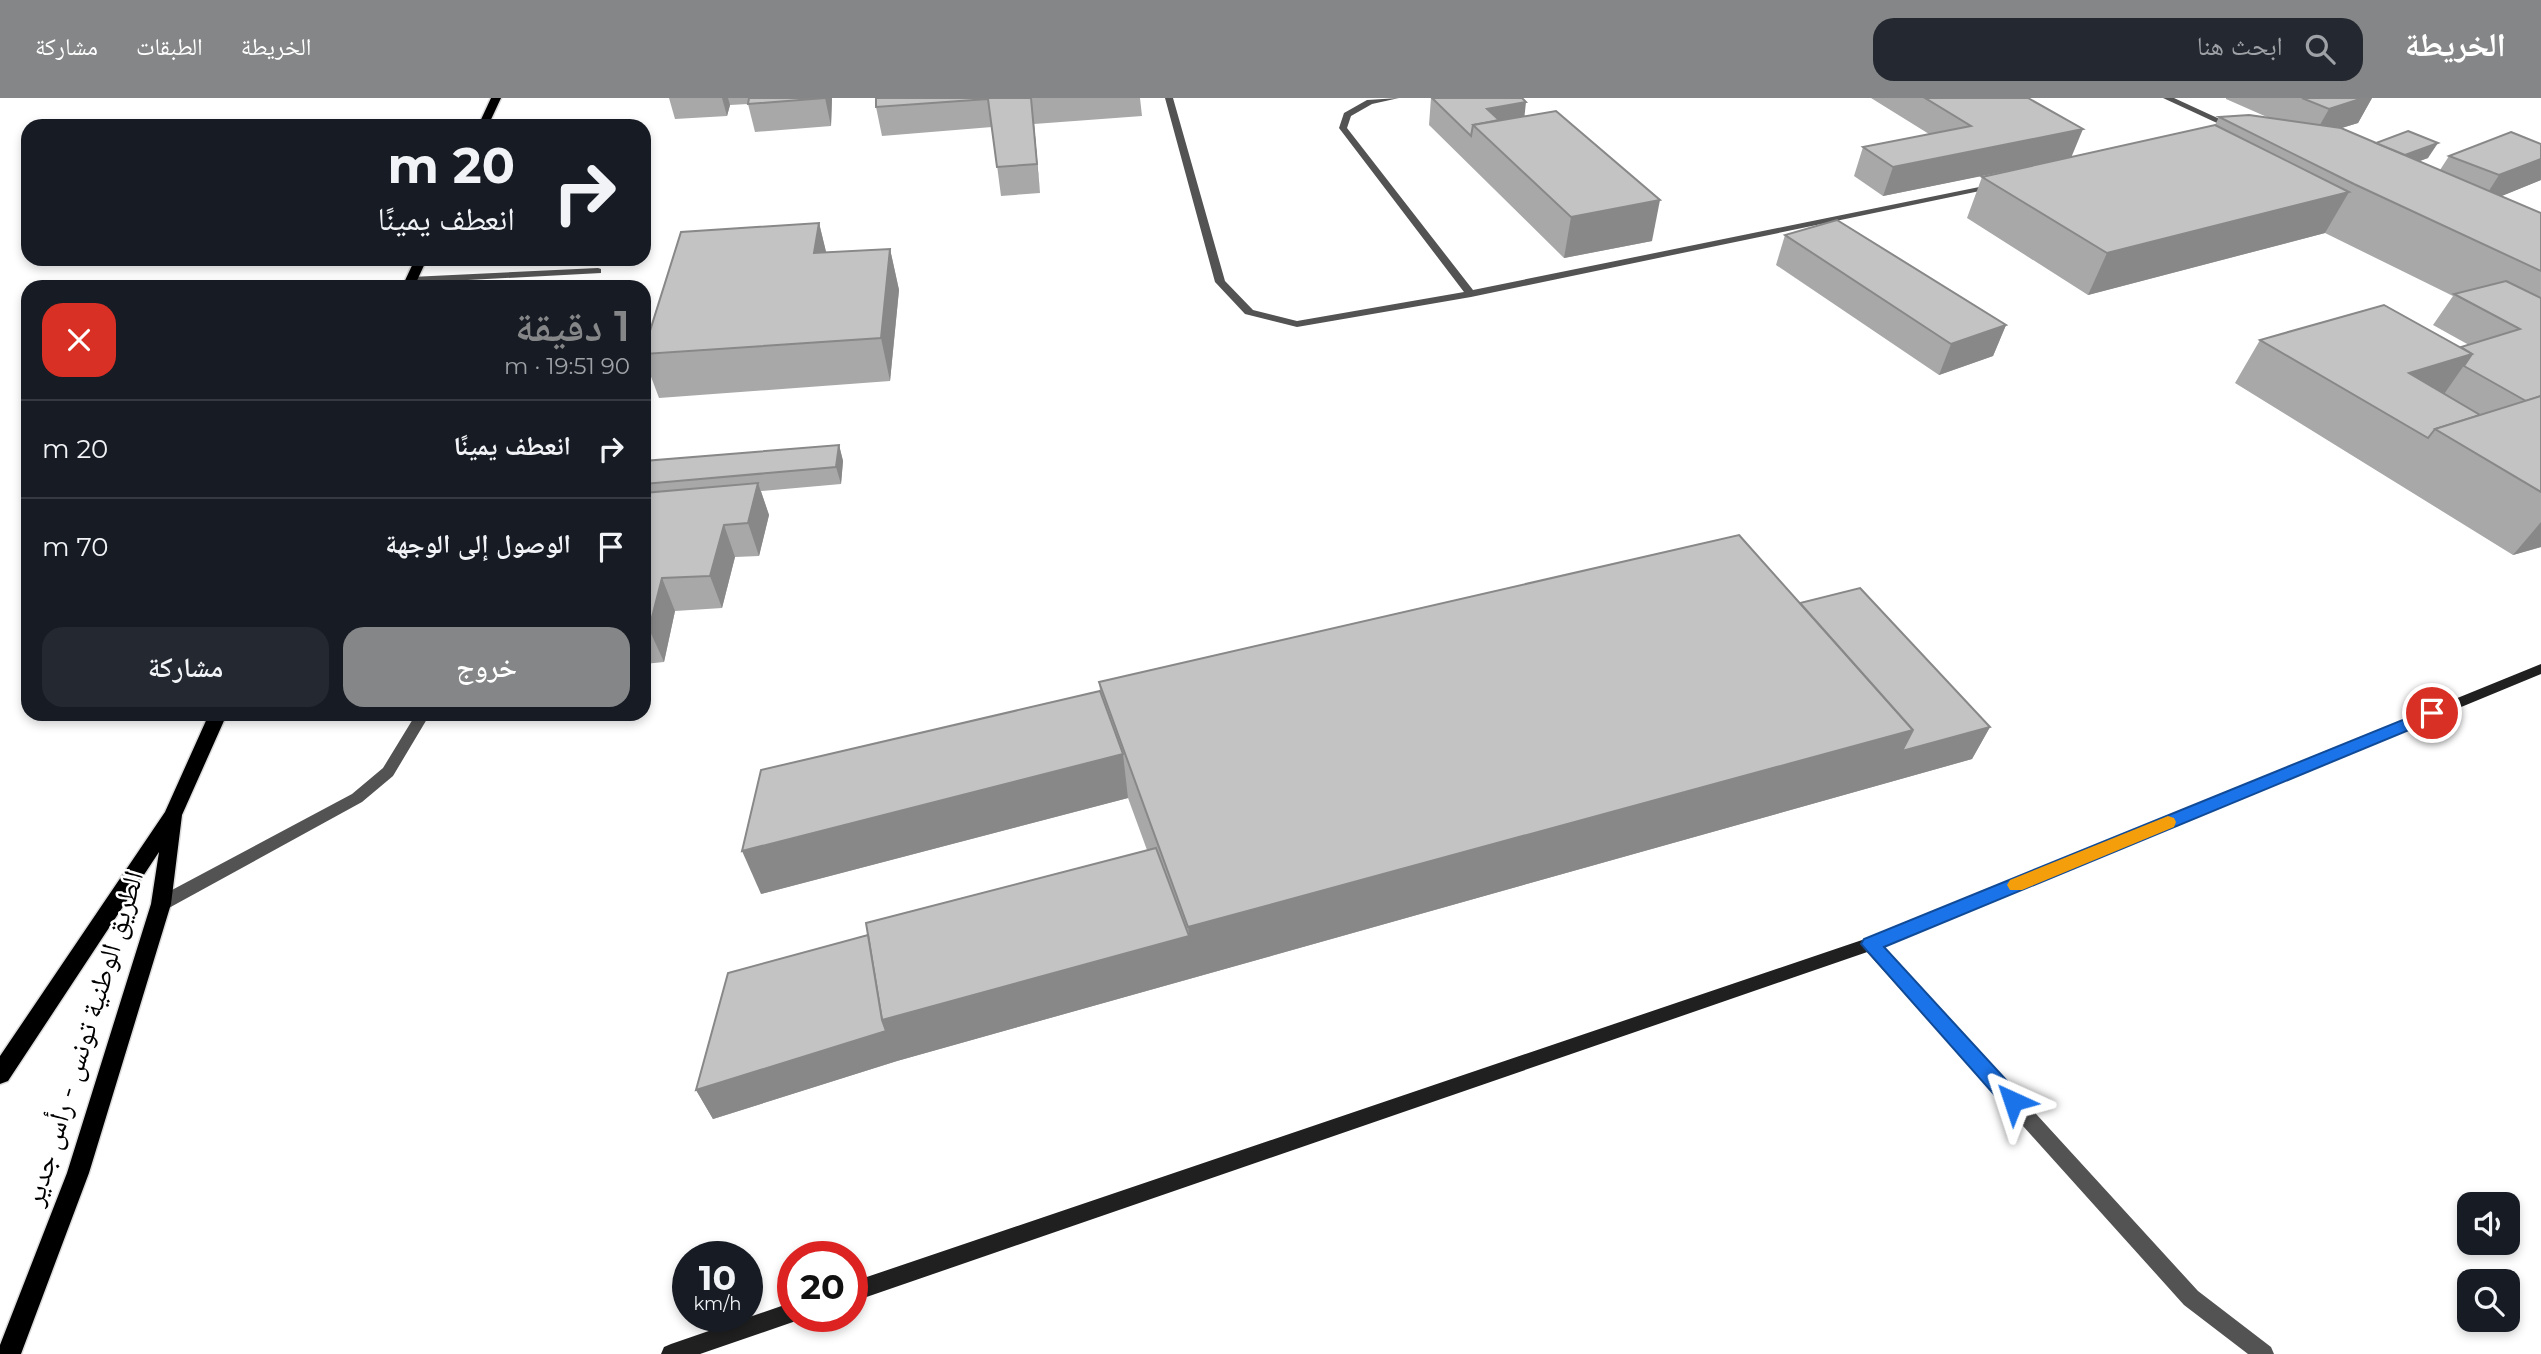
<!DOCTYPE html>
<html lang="ar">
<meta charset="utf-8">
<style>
:root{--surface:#171b24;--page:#242831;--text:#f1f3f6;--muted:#9ea1a6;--line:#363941;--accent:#858687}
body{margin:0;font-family:Montserrat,"Noto Naskh Arabic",sans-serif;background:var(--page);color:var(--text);direction:rtl;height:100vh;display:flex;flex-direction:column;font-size:26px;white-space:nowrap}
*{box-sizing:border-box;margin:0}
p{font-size:23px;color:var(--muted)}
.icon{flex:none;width:38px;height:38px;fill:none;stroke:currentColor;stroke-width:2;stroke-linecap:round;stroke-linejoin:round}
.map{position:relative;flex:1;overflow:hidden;direction:ltr}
.side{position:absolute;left:21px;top:182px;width:630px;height:441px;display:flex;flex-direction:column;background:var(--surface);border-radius:21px;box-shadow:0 4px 10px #0003;direction:rtl}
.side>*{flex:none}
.top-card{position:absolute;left:21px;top:21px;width:630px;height:147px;border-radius:21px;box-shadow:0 4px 10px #0003;direction:rtl;background:#171b24;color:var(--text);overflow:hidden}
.fabs{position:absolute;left:2457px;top:1094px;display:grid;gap:14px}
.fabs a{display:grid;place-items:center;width:63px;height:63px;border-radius:14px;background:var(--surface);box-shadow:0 4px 10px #0003;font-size:35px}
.speed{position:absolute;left:672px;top:1143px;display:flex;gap:14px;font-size:35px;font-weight:700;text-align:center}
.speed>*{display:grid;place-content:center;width:91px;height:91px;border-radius:50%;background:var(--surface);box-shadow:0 4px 10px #0003;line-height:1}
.speed small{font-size:18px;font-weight:400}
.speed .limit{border:10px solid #d22;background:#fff;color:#111}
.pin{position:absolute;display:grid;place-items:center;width:60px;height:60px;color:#fff;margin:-30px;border:4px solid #fff;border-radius:50%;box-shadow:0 2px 7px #0007}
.me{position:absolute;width:77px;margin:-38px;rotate:318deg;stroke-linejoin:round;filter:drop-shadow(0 0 5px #0008)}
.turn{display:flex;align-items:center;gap:24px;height:147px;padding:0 21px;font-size:32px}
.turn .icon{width:91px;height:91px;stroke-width:2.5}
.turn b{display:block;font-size:49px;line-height:60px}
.round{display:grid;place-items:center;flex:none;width:74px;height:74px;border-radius:21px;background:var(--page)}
.head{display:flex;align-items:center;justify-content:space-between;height:119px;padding:0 21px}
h1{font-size:42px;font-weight:600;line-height:52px;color:var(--accent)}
.primary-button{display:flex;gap:14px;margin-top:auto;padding:14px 21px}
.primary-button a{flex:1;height:80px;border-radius:21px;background:var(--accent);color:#fff;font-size:28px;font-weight:600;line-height:80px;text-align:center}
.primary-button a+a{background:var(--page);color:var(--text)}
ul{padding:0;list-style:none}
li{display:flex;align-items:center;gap:21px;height:98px;padding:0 21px;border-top:2px solid var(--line)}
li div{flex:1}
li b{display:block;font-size:26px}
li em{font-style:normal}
header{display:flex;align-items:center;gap:42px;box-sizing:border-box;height:98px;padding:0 35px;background:var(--accent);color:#fff}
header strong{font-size:33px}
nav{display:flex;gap:38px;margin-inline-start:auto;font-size:24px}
.search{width:490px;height:63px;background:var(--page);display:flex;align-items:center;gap:18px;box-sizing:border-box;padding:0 24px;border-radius:21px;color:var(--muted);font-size:26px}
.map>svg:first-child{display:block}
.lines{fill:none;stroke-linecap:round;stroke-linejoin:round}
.primary-casing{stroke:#dbdbdb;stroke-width:3}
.lane{fill:#535353;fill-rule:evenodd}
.secondary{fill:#202020;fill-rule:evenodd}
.primary{fill:#000;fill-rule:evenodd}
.wall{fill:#a8a8a8}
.shaded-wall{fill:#888}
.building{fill:#c3c3c3;stroke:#888;stroke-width:2}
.route{fill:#1a73e8;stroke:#114b97;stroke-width:2}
.slow{fill:#f59e0b}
.labels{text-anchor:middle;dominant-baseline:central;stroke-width:5;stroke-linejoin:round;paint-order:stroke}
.near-street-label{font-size:28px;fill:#000;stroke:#fff}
</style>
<header>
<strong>الخريطة</strong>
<div class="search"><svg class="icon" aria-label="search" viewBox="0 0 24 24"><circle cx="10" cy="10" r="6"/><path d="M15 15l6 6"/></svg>ابحث هنا</div>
<nav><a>الخريطة</a><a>الطبقات</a><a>مشاركة</a></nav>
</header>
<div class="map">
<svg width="2541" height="1256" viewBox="0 0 2541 1256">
<rect width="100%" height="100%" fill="#fff"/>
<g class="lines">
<g class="primary-casing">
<g id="primary">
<path d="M491 0H501L488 28H478Z"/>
<path d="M415 161H427L414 189H402Z"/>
<path d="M209 616H227L182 717 171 806 89 1075 21 1256H0V1247L67 1075 151 806 159 754 8 983 0 986V958L165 714Z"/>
</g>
</g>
<g class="lane">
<path d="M1165 0H1173L1225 183 1253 212 1297 223 1464 194 1339 30 1344 15 1367 2 1399 0 1372 6 1351 18 1347 30 1473 192 1994 86 1999 89 1471 199 1297 229 1245 216 1215 184Z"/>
<path d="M2163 0H2174L2237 29 2230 31Z"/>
<path d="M598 170 601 171V175L411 185 406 182 411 179Z"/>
<path d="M416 616H430L393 678 362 704 167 811 161 812 155 811 153 806 155 801 352 696 383 670Z"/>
<path d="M1870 839 1876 841 2198 1193 2271 1249 2274 1256H2248L2184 1207 1864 851 1862 846 1864 841Z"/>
</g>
<g class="secondary">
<path d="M2541 566V576L1876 851 852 1204V1184L1865 841Z"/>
<path d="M793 1204V1218H801L793 1224 700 1256H661L664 1249 671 1246Z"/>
</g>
<use href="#primary" class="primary"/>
</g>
<g class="wall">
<path d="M669 0H832L831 28 755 34 748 6 730 7 727 18 675 21Z"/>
<path d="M876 0H1140L1142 18 1034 26 1040 95 1001 98 992 29 882 38 876 9Z"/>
<path d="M1431 0H1522L1524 18 1652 143 1564 160 1429 27Z"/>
<path d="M1871 0H2028L2071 59 2215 27 2219 19H2267L2226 1V0H2372L2358 25 2341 30 2376 45 2428 60 2419 63 2440 72 2449 58 2541 82 2501 98 2541 115V449L2513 457 2235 285 2260 242 2461 249 2469 247 2433 227 2453 198 2325 135 2088 197 1967 120 1982 79 2049 64 1883 98 1854 78 1863 49 1929 36Z"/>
<path d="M819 125 826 154 890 151 899 192 890 283 659 300 644 260V252Z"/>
<path d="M1785 137 2006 227 1993 258 1939 277 1776 167Z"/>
<path d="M839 347 843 363 841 386 761 393 769 417 759 458 735 459 722 510 675 513 664 564 644 566V363Z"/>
<path d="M1800 505 1990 629 1972 661 897 963 713 1021 696 992 868 837 1147 752 1128 700 761 796 1100 593 1099 584Z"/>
</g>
<g class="shaded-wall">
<path d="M722 0H728L730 7 727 18Z"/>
<path d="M825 0H832L831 28Z"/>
<path d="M1031 0 1034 26 1040 95 1037 66Z"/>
<path d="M2363 0H2372L2358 25 2313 39 2329 11Z"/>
<path d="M1526 4 1523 32 1484 35 1487 11Z"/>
<path d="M2083 31 2071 60 1883 98 1893 69Z"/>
<path d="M2438 45 2428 60 2396 72 2405 57Z"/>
<path d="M2541 61V82L2480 107 2499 77Z"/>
<path d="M2349 94 2325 135 2088 197 2107 155Z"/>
<path d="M1660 102 1652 143 1564 160 1571 119Z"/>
<path d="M819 125 829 166 814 155Z"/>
<path d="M890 151 899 192 890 283 881 240Z"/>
<path d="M2006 227 1993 258 1939 277 1951 246Z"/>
<path d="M2472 256 2442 299 2409 275Z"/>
<path d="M839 347 843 363 841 386 836 369Z"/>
<path d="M758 385 769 417 759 458 748 425Z"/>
<path d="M2541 424V449L2513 457Z"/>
<path d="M724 427 735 459 722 510 710 478Z"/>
<path d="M662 480 675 513 664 564 649 531Z"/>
<path d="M1990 629 1972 661 897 963 713 1021 696 992 882 922 1189 838 1188 829 1913 632Z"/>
<path d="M1123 656 1128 700 761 796 742 753Z"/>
</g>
<g class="building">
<path d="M749 0H825L748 6Z"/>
<path d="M876 0H1031L1037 66 997 69 988 1 876 9Z"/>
<path d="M1432 0H1522L1526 4 1487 11 1499 22 1473 27 1471 38Z"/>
<path d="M1925 0H2028L2083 31 1893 69 1863 49 1971 28Z"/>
<path d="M2302 0H2363L2329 11Z"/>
<path d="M1556 13 1660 102 1571 119 1473 27Z"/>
<path d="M2249 17 2341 30 2541 115V173L2354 86 2219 19Z"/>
<path d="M2215 27 2349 94 2107 155 1982 79Z"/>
<path d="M2408 33 2438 45 2405 57 2376 45Z"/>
<path d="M2511 34 2541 46V61L2499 77 2449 58Z"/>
<path d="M1837 122 2006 227 1951 246 1785 137Z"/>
<path d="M819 125 814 155 890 151 881 240 644 256V252L681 134Z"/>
<path d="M2506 183 2541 200V298L2526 303 2464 268 2472 256 2461 249 2520 231 2454 196Z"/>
<path d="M2384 207 2472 256 2409 275 2480 317 2435 331 2428 340 2260 242Z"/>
<path d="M2541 298V394L2435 331Z"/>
<path d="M839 347 836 369 644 386V363Z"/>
<path d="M758 385 748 425 724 427 710 478 662 480 649 531 644 532V395Z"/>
<path d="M1739 437 1913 632 1188 829 1099 584Z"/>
<path d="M1860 490 1990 629 1902 653 1913 632 1800 505Z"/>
<path d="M1100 593 1123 656 742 753 761 672Z"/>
<path d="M1156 750 1189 838 882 922 866 825Z"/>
<path d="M868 837 882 922 886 933 696 992 728 875Z"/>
</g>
<path class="route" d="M2432 610 2440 615 2438 620 1884 849 2020 997 2023 1003 2020 1010 2013 1013 2006 1010 1861 846 1864 841Z"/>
<path class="slow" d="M2168 718 2174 720 2176 724 2174 729 2022 792H2010L2007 787 2010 782Z"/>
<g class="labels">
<g class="near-street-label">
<text transform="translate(83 940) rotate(-73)">الطريق الوطنية تونس - رأس جدير</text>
</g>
</g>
</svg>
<div class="fabs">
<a><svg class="icon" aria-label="sound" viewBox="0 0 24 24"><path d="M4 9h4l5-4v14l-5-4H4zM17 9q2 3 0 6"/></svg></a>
<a><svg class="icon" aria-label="search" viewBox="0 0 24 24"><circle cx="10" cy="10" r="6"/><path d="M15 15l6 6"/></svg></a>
</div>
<div class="speed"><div>10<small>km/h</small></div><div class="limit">20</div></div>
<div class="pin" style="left:2432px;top:615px;background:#d93025"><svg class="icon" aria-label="arrive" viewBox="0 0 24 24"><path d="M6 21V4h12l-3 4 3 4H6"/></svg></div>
<svg class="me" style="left:2013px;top:1003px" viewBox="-20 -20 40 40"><path d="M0-17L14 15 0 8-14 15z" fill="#1a73e8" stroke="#fff" stroke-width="4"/></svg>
<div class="top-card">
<div class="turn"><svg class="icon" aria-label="right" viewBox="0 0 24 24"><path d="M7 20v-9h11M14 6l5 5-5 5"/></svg><div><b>20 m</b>انعطف يمينًا</div></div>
</div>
<section class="side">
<div class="head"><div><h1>1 دقيقة</h1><p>90 m · 19:51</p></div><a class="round" style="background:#d93025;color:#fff"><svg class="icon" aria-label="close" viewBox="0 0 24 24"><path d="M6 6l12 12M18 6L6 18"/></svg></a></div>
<ul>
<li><svg class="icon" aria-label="right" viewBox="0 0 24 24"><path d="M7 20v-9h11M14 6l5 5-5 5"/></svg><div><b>انعطف يمينًا</b></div><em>20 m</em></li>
<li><svg class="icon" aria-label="arrive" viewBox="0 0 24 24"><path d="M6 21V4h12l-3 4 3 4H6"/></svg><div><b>الوصول إلى الوجهة</b></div><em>70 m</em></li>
</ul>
<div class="primary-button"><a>خروج</a><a>مشاركة</a></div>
</section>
</div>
